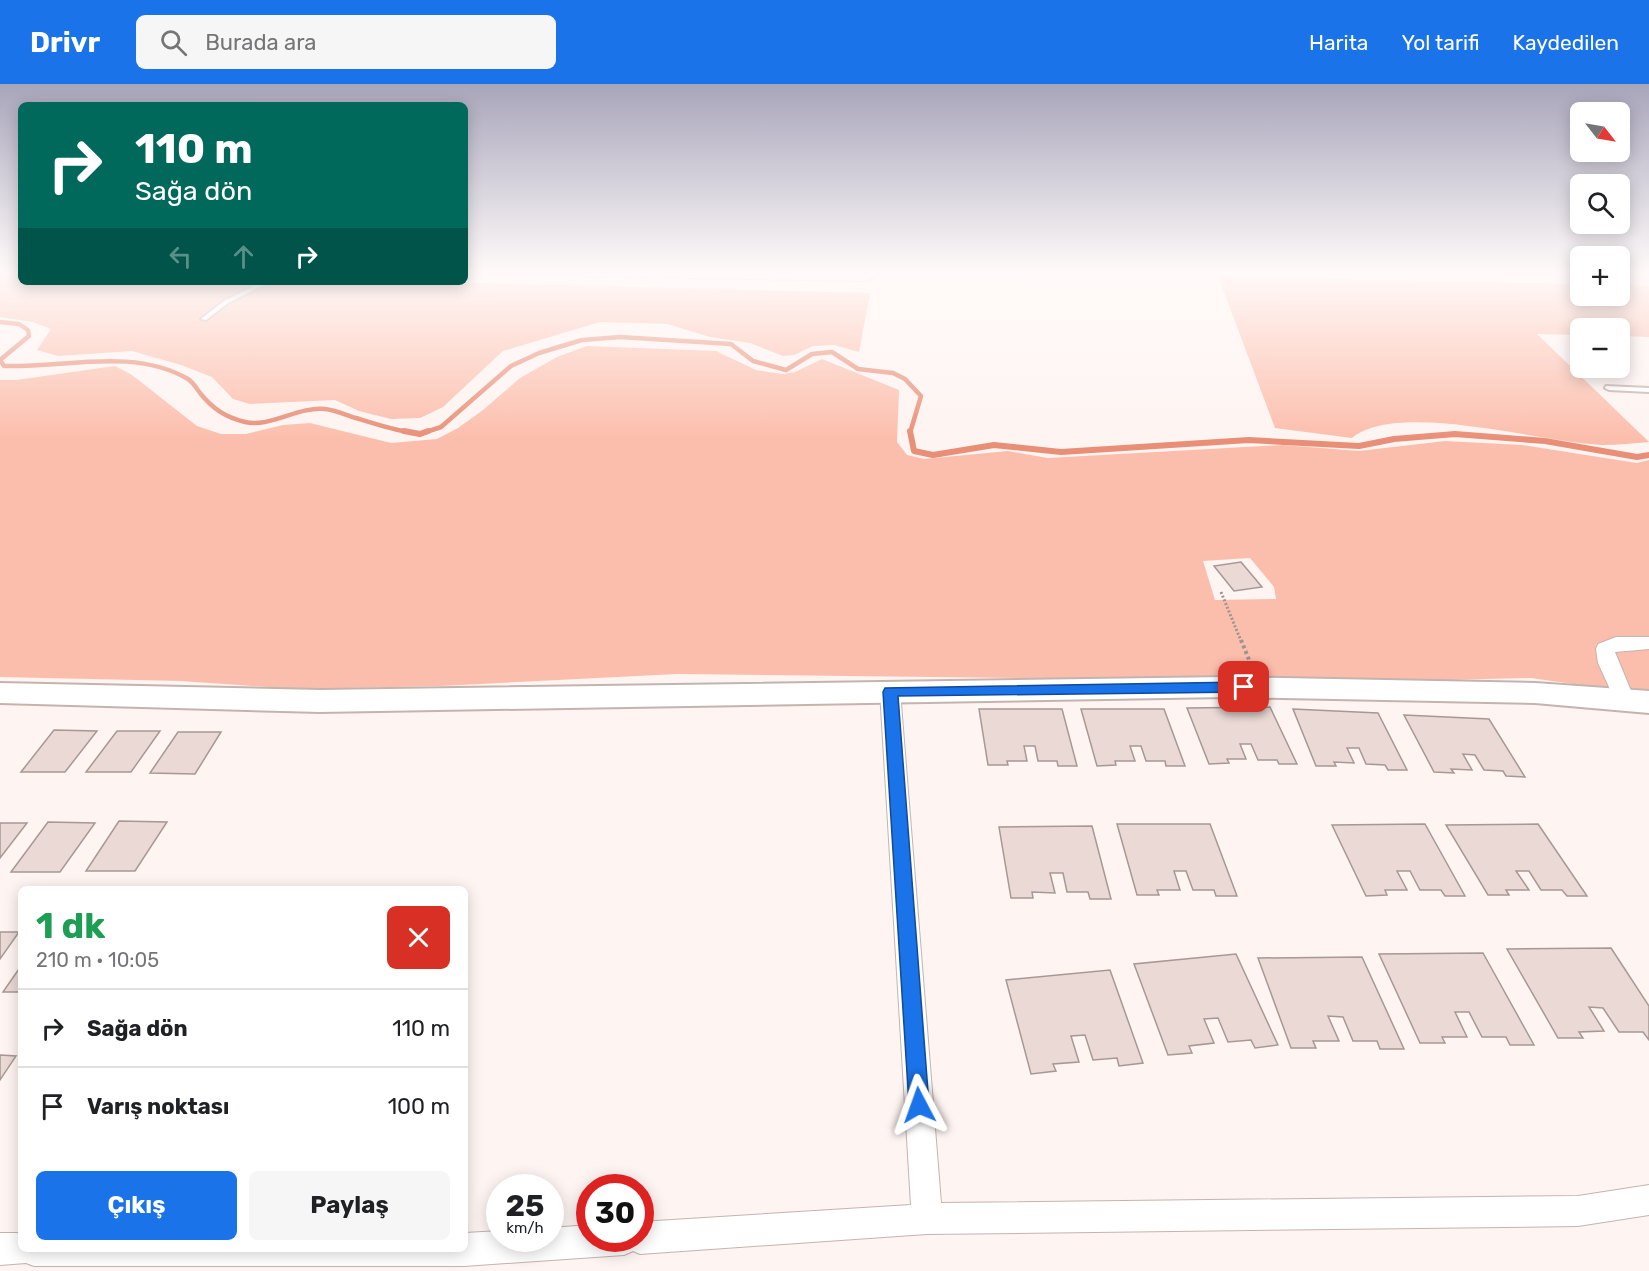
<!DOCTYPE html>
<html lang="tr">
<meta charset="utf-8">
<style>
:root{--surface:#fff;--page:#f6f6f6;--text:#202124;--muted:#757577;--line:#e0e0e0;--accent:#1a73e8}
body{margin:0;font-family:Rubik,sans-serif;background:var(--page);color:var(--text);height:100vh;display:flex;flex-direction:column;font-size:22px;white-space:nowrap}
*{box-sizing:border-box;margin:0}
p{font-size:20px;color:var(--muted)}
.icon{flex:none;width:33px;height:33px;fill:none;stroke:currentColor;stroke-width:2;stroke-linecap:round;stroke-linejoin:round}
.map{position:relative;flex:1;overflow:hidden}
.details{position:absolute;left:18px;top:802px;width:450px;height:366px;display:flex;flex-direction:column;background:var(--surface);border-radius:9px;box-shadow:0 3px 15px #0003}
.details>*{flex:none}
.guide{position:absolute;left:18px;top:18px;width:450px;height:183px;border-radius:9px;box-shadow:0 3px 15px #0003;background:#00695c;color:#fff;overflow:hidden}
.needle{width:39px;rotate:121deg}
.controls{position:absolute;left:1570px;top:18px;display:grid;gap:12px}
.controls a{display:grid;place-items:center;width:60px;height:60px;border-radius:9px;background:var(--surface);box-shadow:0 3px 15px #0003;font-size:30px}
.speed{position:absolute;left:486px;top:1090px;display:flex;gap:12px;font-size:30px;font-weight:700;text-align:center}
.speed>*{display:grid;place-content:center;width:78px;height:78px;border-radius:50%;background:var(--surface);box-shadow:0 3px 15px #0003;line-height:1}
.speed small{font-size:15px;font-weight:400}
.speed .limit{border:9px solid #d22;background:#fff;color:#111}
.pin{position:absolute;display:grid;place-items:center;width:51px;height:51px;color:#fff;margin:-26px;border-radius:12px;box-shadow:0 3px 9px #0006}
.me{position:absolute;width:66px;margin:-33px;rotate:356deg;stroke-linejoin:round;filter:drop-shadow(0 0 4px #0008)}
.turn{display:flex;align-items:center;gap:21px;height:126px;padding:0 18px;font-size:27px}
.turn .icon{width:78px;height:78px;stroke-width:2.5}
.turn b{display:block;font-size:42px;line-height:51px}
.lanes{display:flex;align-items:center;height:57px;padding:0 18px;background:#0003;justify-content:center;gap:30px;direction:ltr}
.lanes .off{opacity:.35}
.round{display:grid;place-items:center;flex:none;width:63px;height:63px;border-radius:9px;background:var(--page)}
.head{display:flex;align-items:center;justify-content:space-between;height:102px;padding:0 18px}
h1{font-size:36px;font-weight:700;line-height:45px;color:#1e9e55}
.button{display:flex;gap:12px;margin-top:auto;padding:12px 18px}
.button a{flex:1;height:69px;border-radius:9px;background:var(--accent);color:#fff;font-size:24px;font-weight:700;line-height:69px;text-align:center}
.button a+a{background:var(--page);color:var(--text)}
ul{padding:0;list-style:none}
li{display:flex;align-items:center;gap:18px;height:78px;padding:0 18px;border-top:2px solid var(--line)}
li div{flex:1}
li b{display:block;font-size:22px}
li em{font-style:normal}
header{display:flex;align-items:center;gap:36px;box-sizing:border-box;height:84px;padding:0 30px;background:var(--accent);color:#fff}
header strong{font-size:28px}
nav{display:flex;gap:33px;margin-inline-start:auto;font-size:21px}
.search{width:420px;height:54px;background:var(--page);display:flex;align-items:center;gap:15px;box-sizing:border-box;padding:0 21px;border-radius:9px;color:var(--muted);font-size:22px}
.map>svg:first-child{display:block}
.green{fill:#fcbeac;fill-rule:evenodd}
.lines{fill:none;stroke-linecap:round;stroke-linejoin:round}
.stream-far1{stroke:#e98f77;stroke-width:4.5}
.stream{stroke:#e98f77;stroke-width:6}
.building{fill:#ead9d5;stroke:#a89894;stroke-width:1.5}
.lane-casing{stroke:#c4b4af;stroke-width:4}
.street-casing{stroke:#c4b4af;stroke-width:2}
.secondary-casing{stroke:#c4b4af;stroke-width:4}
.path-far1{stroke:#9d9492;stroke-width:3;stroke-dasharray:2 2;stroke-linecap:butt}
.path{stroke:#9d9492;stroke-width:4;stroke-dasharray:3 3;stroke-linecap:butt}
.lane{fill:#fff;fill-rule:evenodd}
.street{fill:#fff;fill-rule:evenodd}
.secondary{fill:#fff;fill-rule:evenodd}
.route{fill:#1a73e8;stroke:#114b97;stroke-width:1.5}
</style>
<header>
<strong>Drivr</strong>
<div class="search"><svg class="icon" aria-label="search" viewBox="0 0 24 24"><circle cx="10" cy="10" r="6"/><path d="M15 15l6 6"/></svg>Burada ara</div>
<nav><a>Harita</a><a>Yol tarifi</a><a>Kaydedilen</a></nav>
</header>
<div class="map">
<svg width="1649" height="1187" viewBox="0 0 1649 1187">
<rect width="100%" height="100%" fill="#fef4f1"/>
<g class="green">
<path d="M0 189H21V198H441L870 209 859 268 834 261 813 262 794 271 783 272 750 259 710 253 667 240 600 238 503 267 443 323 420 334 391 335 359 327 335 316 250 320 233 315 212 293 181 281 132 267 58 272 37 266 51 245 33 238 0 233Z"/>
<path d="M1218 192 1581 200V212H1620V201L1649 202V253L1620 252V244H1581V251L1537 250 1649 358C1634 359 1618 361 1603 361 1543 359 1398 316 1352 354L1275 344Z"/>
<path d="M587 262 716 267 756 286 783 290 795 288 822 275 899 306 897 358 907 371 924 375 1008 367 1048 374 1283 361 1359 367 1445 357 1522 361 1637 379 1649 376V611L1531 594 1367 598 677 590 441 602 297 605 181 597 0 593V296H16L115 282 132 291 197 342 221 350H246L283 341 310 339 391 359 437 355 458 344 483 326 520 294 557 273ZM1250 474 1274 503 1276 515 1215 516 1203 477Z"/>
</g>
<g class="lines">
<g class="stream-far1">
<path d="M0 238 19 240 28 246 29 252 0 276 4 282C64 284 133 263 188 295 193 298 197 305 200 309 213 325 225 333 245 338 271 344 298 322 325 325 335 326 346 331 356 334 375 340 393 346 413 349"/>
<path d="M423 349 441 343 511 282 539 269 582 256 620 253 731 260 753 277 786 286 812 270 832 268 858 285 893 289 905 295 921 312 910 349"/>
</g>
<g class="stream">
<path d="M404 347 420 350 428 347"/>
<path d="M910 347 914 367 933 371 994 361 1061 368 1249 356 1359 362 1394 355 1455 350 1545 357 1637 373 1649 371"/>
</g>
</g>
<g class="building">
<path d="M1241 478 1262 503 1234 507 1214 482Z"/>
<path d="M1270 623 1297 680H1279L1277 676H1258L1251 660H1240L1246 675H1227L1229 679 1209 680 1187 624Z"/>
<path d="M979 625H1062L1077 682H1058L1057 677H1038L1035 662H1024L1027 677H1007L1008 681H988Z"/>
<path d="M1081 625H1164L1185 682H1166L1165 677H1146L1141 662H1130L1135 677H1115L1116 681 1097 682Z"/>
<path d="M1293 625 1378 629 1407 686H1388L1385 681 1366 680 1359 664H1347L1354 679 1334 678 1336 682H1316Z"/>
<path d="M1404 631 1489 635 1525 693 1506 692 1503 687 1484 686 1475 671 1463 670 1472 686 1451 685 1454 689 1434 688Z"/>
<path d="M54 646 97 647 65 688H21Z"/>
<path d="M117 647H160L131 688H86Z"/>
<path d="M178 648H221L195 690 150 689Z"/>
<path d="M119 737 167 738 135 787H86Z"/>
<path d="M48 738 95 739 60 788H11Z"/>
<path d="M0 739H27L0 774Z"/>
<path d="M1117 740H1210L1237 812H1216L1214 806H1193L1186 787H1174L1180 806H1157L1159 811H1137Z"/>
<path d="M1425 740 1465 812H1445L1441 806H1420L1410 787H1397L1407 806H1385L1387 811 1366 812 1332 741Z"/>
<path d="M1538 740 1587 812H1567L1562 806H1541L1529 787H1516L1529 806H1506L1509 811H1488L1446 741Z"/>
<path d="M1092 742 1111 815H1090L1088 808H1067L1063 789H1050L1055 809 1032 808 1033 814H1011L999 743Z"/>
<path d="M0 848H19L0 875Z"/>
<path d="M1611 864 1649 922V956L1643 948H1619L1603 924 1589 923 1604 947 1579 948 1583 954H1558L1507 865Z"/>
<path d="M1483 869 1534 961H1510L1506 953H1482L1469 928H1455L1467 953H1442L1445 959H1420L1379 870Z"/>
<path d="M1236 870 1278 961 1255 964 1251 956 1228 958 1218 934 1204 935 1214 959 1189 962 1192 969 1168 971 1134 880Z"/>
<path d="M1362 873 1404 965H1380L1377 957H1353L1343 933 1328 932 1339 957H1313L1316 964H1291L1258 874Z"/>
<path d="M21 882V908H3Z"/>
<path d="M1110 886 1143 979 1119 982 1117 974 1093 976 1085 951 1071 952 1079 978 1053 980 1056 987 1031 990 1006 896Z"/>
<path d="M0 971 16 972 0 996Z"/>
</g>
<g class="lines">
<g class="lane-casing">
<g id="lane">
<path d="M262 198H270L228 219 206 236 201 235 224 217Z"/>
<path d="M1606 302 1649 304V308L1609 306 1605 304Z"/>
</g>
</g>
<g class="street-casing">
<g id="street">
<path d="M574 189H877L878 192 865 197 579 192Z"/>
<path d="M1616 553H1649V565L1615 568 1634 614 1631 619 1624 621 1617 619 1614 614 1598 579 1596 565 1598 560Z"/>
<path d="M890 600 897 602 900 607 941 1119 1578 1112 1649 1101V1131L1578 1142 927 1150 640 1170 633 1167 624 1171 464 1182H34L26 1179 0 1181V1149H21V1166H465V1149L500 1147V1155H550V1144L590 1141V1155H640V1138L911 1121 880 607 883 602Z"/>
</g>
</g>
<g class="secondary-casing">
<path id="secondary" d="M1227 593 1535 599 1649 607V629L1535 619 1227 613 320 628 0 619V599L320 606Z"/>
</g>
<path class="path-far1" d="M1221 508 1241 557"/>
<path class="path" d="M1241 556 1252 583"/>
<use href="#lane" class="lane"/>
<use href="#street" class="street"/>
<use href="#secondary" class="secondary"/>
</g>
<linearGradient id="sky" x2="0" y2="1"><stop stop-color="#a8a5bb"/><stop offset="0.53" stop-color="#fffaf9"/><stop offset="1" stop-color="#fffaf9" stop-opacity="0"/></linearGradient>
<rect width="1649" height="355" fill="url(#sky)"/>
<path class="route" d="M1244 598 1251 603 1244 608 898 612 929 1021 926 1028 919 1031 912 1028 909 1021 883 608 885 604Z"/>
</svg>
<div class="controls">
<a><svg class="needle" viewBox="-14 -14 28 28"><path d="M0-13l5 13h-10z" fill="#e53935"/><path d="M0 13l5-13h-10z" fill="#757577"/></svg></a>
<a><svg class="icon" aria-label="search" viewBox="0 0 24 24"><circle cx="10" cy="10" r="6"/><path d="M15 15l6 6"/></svg></a>
<a>+</a>
<a>−</a>
</div>
<div class="speed"><div>25<small>km/h</small></div><div class="limit">30</div></div>
<div class="pin" style="left:1244px;top:603px;background:#d93025"><svg class="icon" aria-label="arrive" viewBox="0 0 24 24"><path d="M6 21V4h12l-3 4 3 4H6"/></svg></div>
<svg class="me" style="left:919px;top:1021px" viewBox="-20 -20 40 40"><path d="M0-17L14 15 0 8-14 15z" fill="#1a73e8" stroke="#fff" stroke-width="4"/></svg>
<div class="guide">
<div class="turn"><svg class="icon" aria-label="right" viewBox="0 0 24 24"><path d="M7 20v-9h11M14 6l5 5-5 5"/></svg><div><b>110 m</b>Sağa dön</div></div>
<div class="lanes"><svg class="icon off" aria-label="left" viewBox="0 0 24 24"><path d="M17 20v-9H6M10 6l-5 5 5 5"/></svg><svg class="icon off" aria-label="ahead" viewBox="0 0 24 24"><path d="M12 20V5M6 11l6-6 6 6"/></svg><svg class="icon" aria-label="right" viewBox="0 0 24 24"><path d="M7 20v-9h11M14 6l5 5-5 5"/></svg></div>
</div>
<section class="details">
<div class="head"><div><h1>1 dk</h1><p>210 m · 10:05</p></div><a class="round" style="background:#d93025;color:#fff"><svg class="icon" aria-label="close" viewBox="0 0 24 24"><path d="M6 6l12 12M18 6L6 18"/></svg></a></div>
<ul>
<li><svg class="icon" aria-label="right" viewBox="0 0 24 24"><path d="M7 20v-9h11M14 6l5 5-5 5"/></svg><div><b>Sağa dön</b></div><em>110 m</em></li>
<li><svg class="icon" aria-label="arrive" viewBox="0 0 24 24"><path d="M6 21V4h12l-3 4 3 4H6"/></svg><div><b>Varış noktası</b></div><em>100 m</em></li>
</ul>
<div class="button"><a>Çıkış</a><a>Paylaş</a></div>
</section>
</div>
